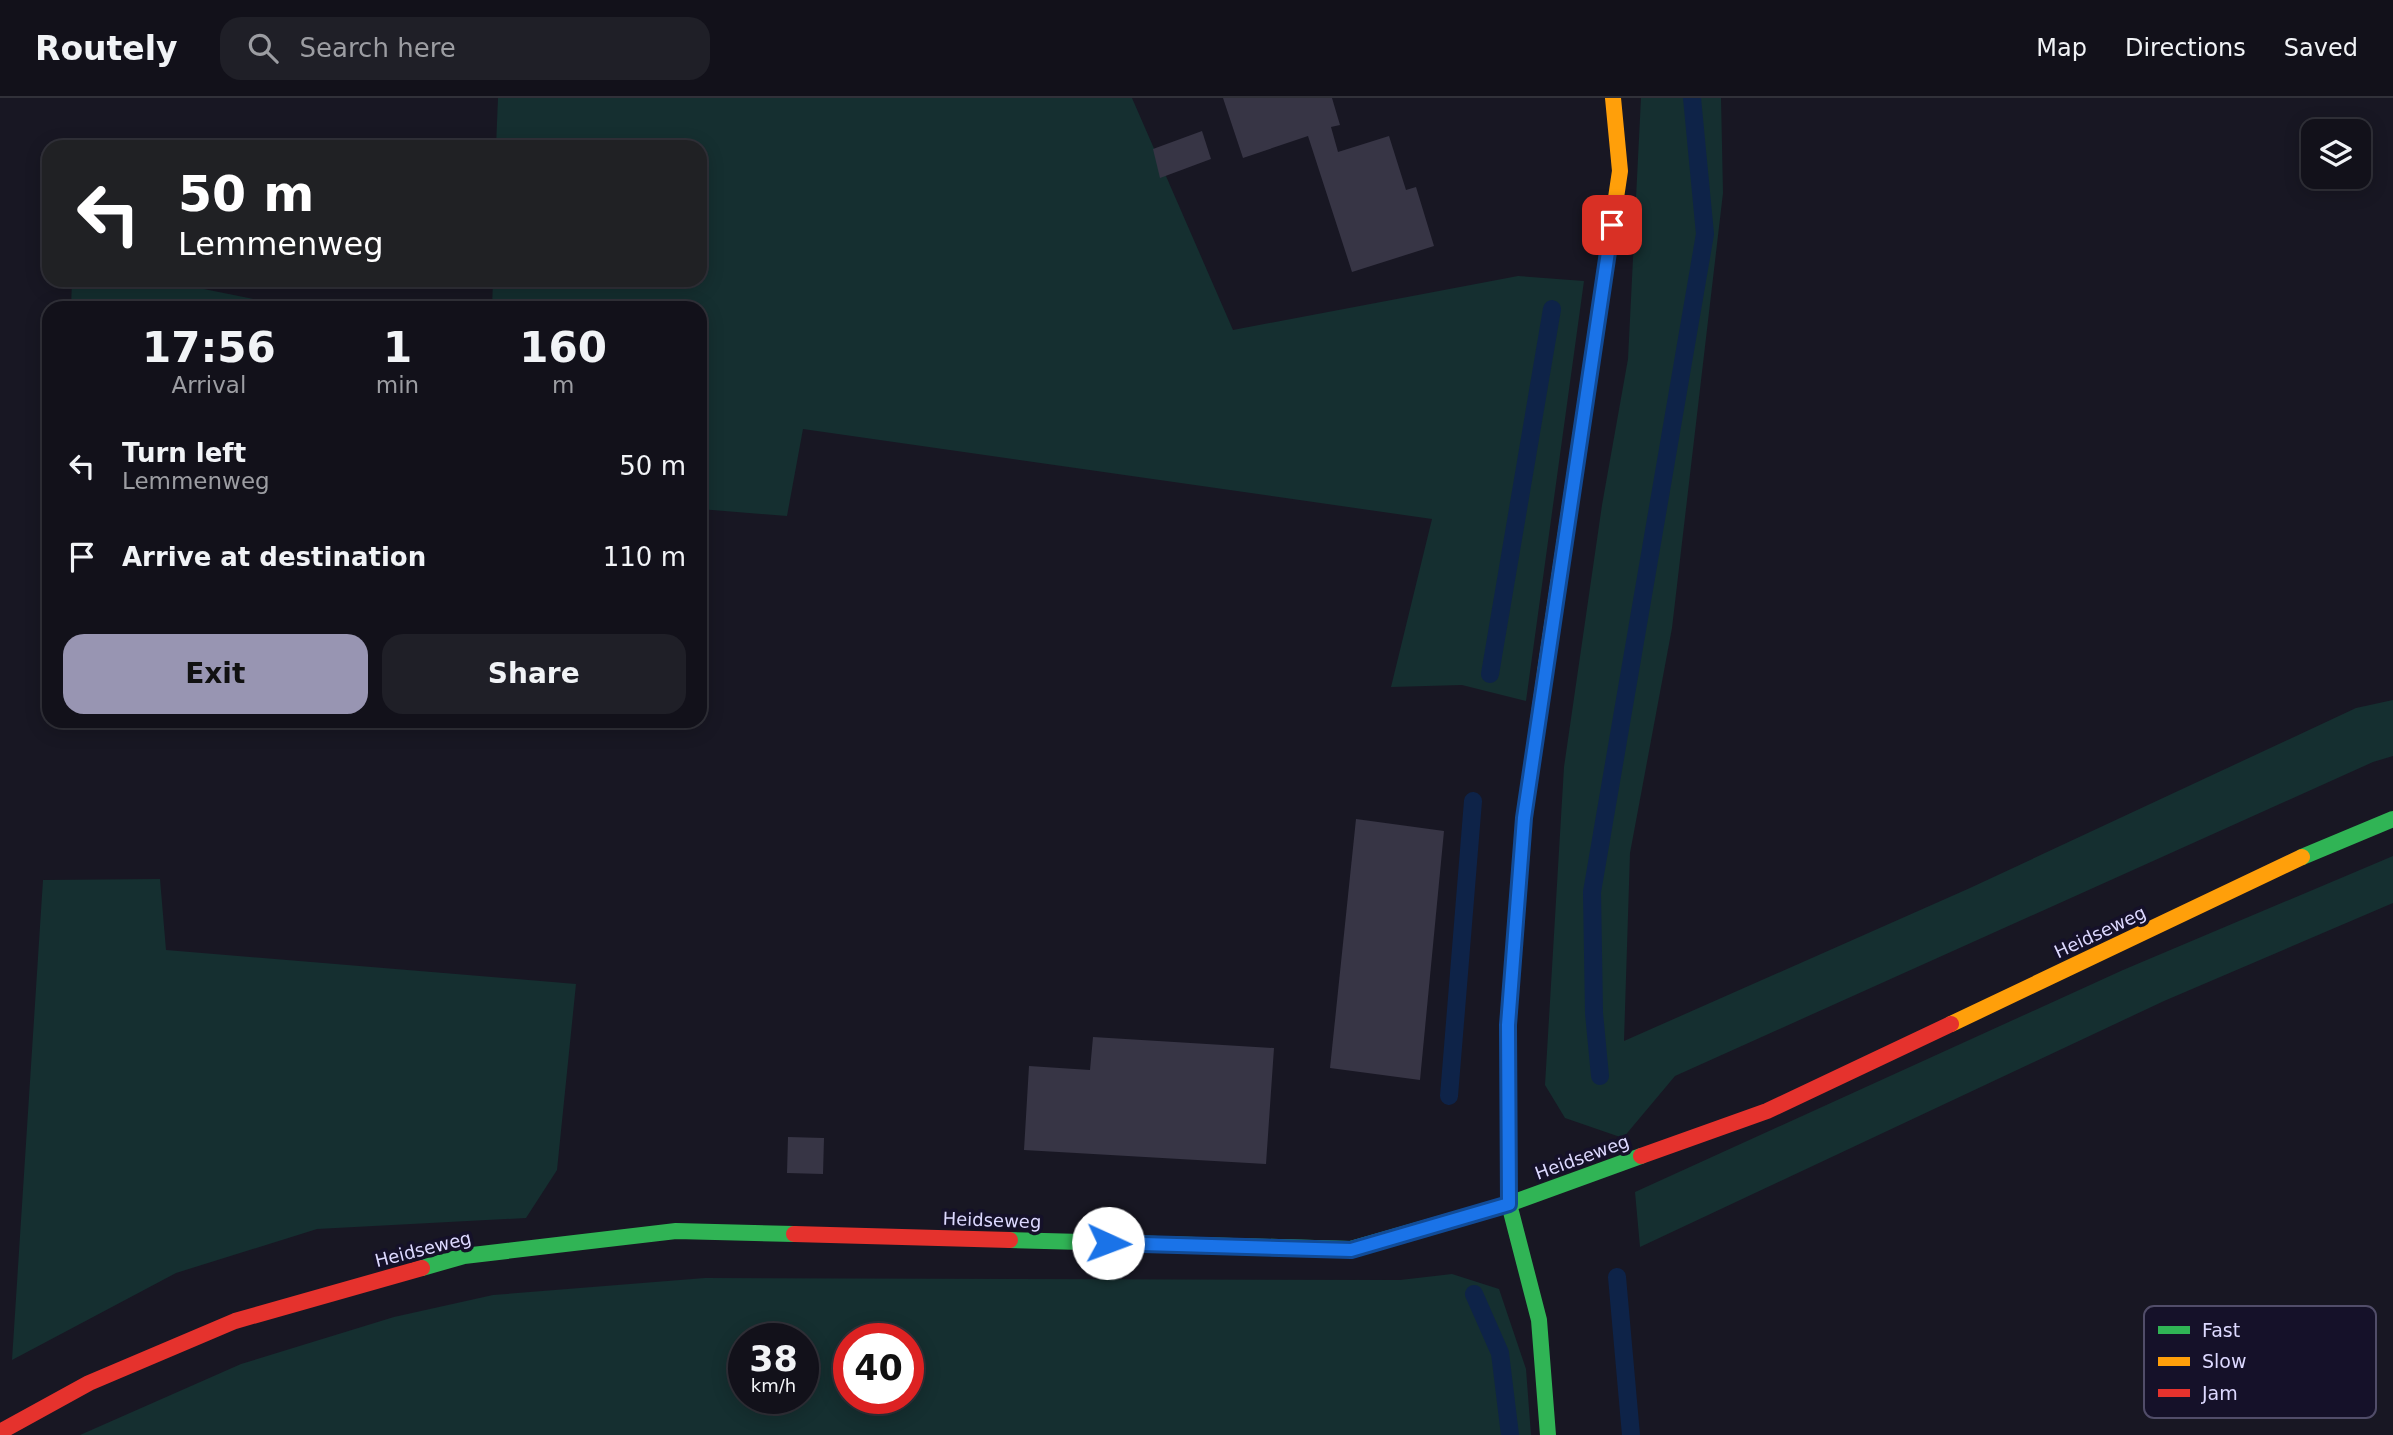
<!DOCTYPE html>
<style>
:root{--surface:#12111a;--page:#1f1f27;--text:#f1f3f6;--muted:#9c9da2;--line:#313139;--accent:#9895b2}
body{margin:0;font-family:"DejaVu Sans",sans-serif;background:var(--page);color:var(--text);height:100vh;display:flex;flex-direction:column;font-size:26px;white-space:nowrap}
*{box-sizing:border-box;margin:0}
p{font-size:23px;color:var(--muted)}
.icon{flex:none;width:38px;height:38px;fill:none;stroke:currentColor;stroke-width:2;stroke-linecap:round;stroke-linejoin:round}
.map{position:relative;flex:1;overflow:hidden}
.sheet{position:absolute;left:42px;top:203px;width:665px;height:427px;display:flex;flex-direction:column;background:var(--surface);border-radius:21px;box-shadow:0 4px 18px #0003,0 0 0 2px var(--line)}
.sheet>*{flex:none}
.banner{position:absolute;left:42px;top:42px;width:665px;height:147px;border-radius:21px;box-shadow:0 4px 18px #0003,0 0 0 2px var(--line);background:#202124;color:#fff;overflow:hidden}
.fabs{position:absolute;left:2301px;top:21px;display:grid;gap:14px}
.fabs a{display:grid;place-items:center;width:70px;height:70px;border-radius:14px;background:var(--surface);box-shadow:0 4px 18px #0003,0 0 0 2px var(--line);font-size:35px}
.speed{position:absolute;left:728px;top:1225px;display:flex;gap:14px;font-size:35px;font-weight:700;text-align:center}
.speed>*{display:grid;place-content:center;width:91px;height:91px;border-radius:50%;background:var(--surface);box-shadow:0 4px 18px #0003,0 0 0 2px var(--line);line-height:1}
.speed small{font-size:18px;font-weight:400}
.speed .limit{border:10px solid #d22;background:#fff;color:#111}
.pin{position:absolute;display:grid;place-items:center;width:60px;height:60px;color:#fff;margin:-30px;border-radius:14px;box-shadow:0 4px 10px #0006}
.me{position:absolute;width:77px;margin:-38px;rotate:92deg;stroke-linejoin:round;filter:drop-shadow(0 0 5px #0008)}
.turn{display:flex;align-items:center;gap:24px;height:147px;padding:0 21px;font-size:32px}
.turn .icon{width:91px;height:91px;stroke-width:2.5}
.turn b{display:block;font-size:49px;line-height:60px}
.eta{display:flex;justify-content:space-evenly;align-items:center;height:119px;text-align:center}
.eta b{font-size:42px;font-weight:700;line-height:49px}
.primary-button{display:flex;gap:14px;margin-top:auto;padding:14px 21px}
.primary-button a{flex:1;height:80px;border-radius:21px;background:var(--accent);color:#111;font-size:28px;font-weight:700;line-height:80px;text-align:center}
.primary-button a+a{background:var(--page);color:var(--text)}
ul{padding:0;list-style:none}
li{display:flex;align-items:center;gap:21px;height:91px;padding:0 21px}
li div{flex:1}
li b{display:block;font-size:26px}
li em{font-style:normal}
header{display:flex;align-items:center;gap:42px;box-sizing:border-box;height:98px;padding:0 35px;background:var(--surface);border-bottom:2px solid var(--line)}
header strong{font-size:33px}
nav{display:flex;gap:38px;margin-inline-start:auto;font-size:24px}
.search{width:490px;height:63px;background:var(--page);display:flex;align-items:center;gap:18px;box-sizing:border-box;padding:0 24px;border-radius:21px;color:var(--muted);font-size:26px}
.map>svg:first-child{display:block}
.green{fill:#152f30;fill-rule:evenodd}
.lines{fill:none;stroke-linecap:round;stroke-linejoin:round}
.stream{stroke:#0e2348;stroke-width:18}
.building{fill:#373545}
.fast{stroke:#30b455;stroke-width:16}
.slow{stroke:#ff9f0a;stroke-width:16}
.jam{stroke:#e5322d;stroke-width:16}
.route-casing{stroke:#114b97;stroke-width:18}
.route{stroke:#1a73e8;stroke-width:12}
.labels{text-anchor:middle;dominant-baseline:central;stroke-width:7;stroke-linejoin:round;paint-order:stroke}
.street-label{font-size:18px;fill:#ddd9ff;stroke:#151129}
.key{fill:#151129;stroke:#514d69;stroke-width:2}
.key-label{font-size:19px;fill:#ddd9ff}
</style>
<header>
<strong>Routely</strong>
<div class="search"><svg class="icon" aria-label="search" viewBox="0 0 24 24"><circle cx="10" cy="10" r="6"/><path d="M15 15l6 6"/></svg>Search here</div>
<nav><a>Map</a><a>Directions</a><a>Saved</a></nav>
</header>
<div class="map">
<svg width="2393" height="1337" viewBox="0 0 2393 1337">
<rect width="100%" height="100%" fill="#181723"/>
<g class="green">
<path d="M498 0H1132L1233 232 1518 178 1584 183 1526 603 1462 587 1391 589 1432 421 803 331 787 418 700 411V210H492L493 182H700V49H496Z"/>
<path d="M1641 0H1721L1723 95 1672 530 1630 755 1624 943 1970 790 2356 610 2393 602V658L2373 664 1675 978 1623 1040 1565 1020 1545 987 1564 669 1602 407 1628 261Z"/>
<path d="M72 182H159L299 210H71Z"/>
<path d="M2393 758V805L2164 903 1640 1149 1635 1094 2123 872Z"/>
<path d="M160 781 166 852 576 886 557 1072 526 1120 317 1131 176 1175 12 1262 43 782Z"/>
<path d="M1452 1176 1499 1191 1526 1271 1531 1337H80L241 1266 394 1219 493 1197 705 1180 1400 1182ZM744 1241H803V1300H744ZM849 1241H908V1300H849Z"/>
</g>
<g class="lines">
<g class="stream">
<path d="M1490 576 1552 211"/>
<path d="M1600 978 1594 915 1592 794 1705 136 1692 0"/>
<path d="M1449 998 1473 703"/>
<path d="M1617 1179 1631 1337"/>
<path d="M1474 1196 1500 1255 1510 1337"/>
</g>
</g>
<g class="building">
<path d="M1223 0H1332L1340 27 1331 29 1338 54 1389 38 1406 92 1416 89 1434 148 1352 174 1308 38 1243 60Z"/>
<path d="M1202 33 1211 61 1160 80 1153 51Z"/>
<path d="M1356 721 1444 733 1420 982 1330 970Z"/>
<path d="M1093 939 1274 950 1266 1066 1024 1052 1029 968 1090 972Z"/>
<path d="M788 1039 824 1040 823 1076 787 1075Z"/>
</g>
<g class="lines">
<g class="fast">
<path d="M2302 759 2393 721"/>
<path d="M1519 785 1508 927 1509 1106 1539 1222 1548 1337"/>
<path d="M1010 1142 1351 1151 1509 1106 1641 1058"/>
<path d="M422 1170 464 1158 676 1133 794 1136"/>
</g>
<g class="slow">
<path d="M1545 575 1620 73 1613 0"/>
<path d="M1951 926 2302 759"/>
</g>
<g class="jam">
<path d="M1519 785 1524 720 1545 575"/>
<path d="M1641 1058 1767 1013 1951 926"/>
<path d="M794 1136 1010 1142"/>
<path d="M0 1334 89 1285 235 1223 422 1170"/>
</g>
</g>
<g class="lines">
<g class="route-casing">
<path id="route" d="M1108 1145 1351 1152 1509 1106 1508 927 1524 720 1612 127"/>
</g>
<use href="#route" class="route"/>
</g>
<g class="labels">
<g class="street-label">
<text transform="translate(2100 834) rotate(-25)">Heidseweg</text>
<text transform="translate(1582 1059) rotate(-20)">Heidseweg</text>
<text transform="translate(992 1122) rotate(2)">Heidseweg</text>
<text transform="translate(423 1151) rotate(-14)">Heidseweg</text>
</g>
</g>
<rect x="2144" y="1208" width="232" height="112" rx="10" class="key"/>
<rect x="2158" y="1228" width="32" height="8" fill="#30b455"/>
<rect x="2158" y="1259" width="32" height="9" fill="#ff9f0a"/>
<rect x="2158" y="1291" width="32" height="8" fill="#e5322d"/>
<g class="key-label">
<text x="2202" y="1239">Fast</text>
<text x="2202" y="1270">Slow</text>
<text x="2202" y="1302">Jam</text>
</g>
</svg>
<div class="fabs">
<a><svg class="icon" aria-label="layers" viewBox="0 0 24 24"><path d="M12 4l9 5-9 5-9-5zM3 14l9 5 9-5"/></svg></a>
</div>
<div class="speed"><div>38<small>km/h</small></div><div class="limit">40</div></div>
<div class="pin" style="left:1612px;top:127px;background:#d93025"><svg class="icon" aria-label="arrive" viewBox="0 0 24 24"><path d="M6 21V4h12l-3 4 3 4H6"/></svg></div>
<svg class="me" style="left:1108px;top:1145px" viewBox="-20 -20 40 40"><circle r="19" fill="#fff"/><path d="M0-13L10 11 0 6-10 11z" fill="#1a73e8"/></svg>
<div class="banner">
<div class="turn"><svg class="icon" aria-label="left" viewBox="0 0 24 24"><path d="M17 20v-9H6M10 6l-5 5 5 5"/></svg><div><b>50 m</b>Lemmenweg</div></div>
</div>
<section class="sheet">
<div class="eta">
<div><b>17:56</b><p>Arrival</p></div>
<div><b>1</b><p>min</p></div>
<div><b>160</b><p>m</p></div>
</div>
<ul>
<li><svg class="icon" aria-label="left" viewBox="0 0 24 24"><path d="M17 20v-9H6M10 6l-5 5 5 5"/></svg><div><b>Turn left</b><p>Lemmenweg</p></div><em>50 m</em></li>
<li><svg class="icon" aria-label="arrive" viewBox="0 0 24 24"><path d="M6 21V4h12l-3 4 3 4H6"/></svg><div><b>Arrive at destination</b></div><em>110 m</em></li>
</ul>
<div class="primary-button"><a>Exit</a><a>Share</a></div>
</section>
</div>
